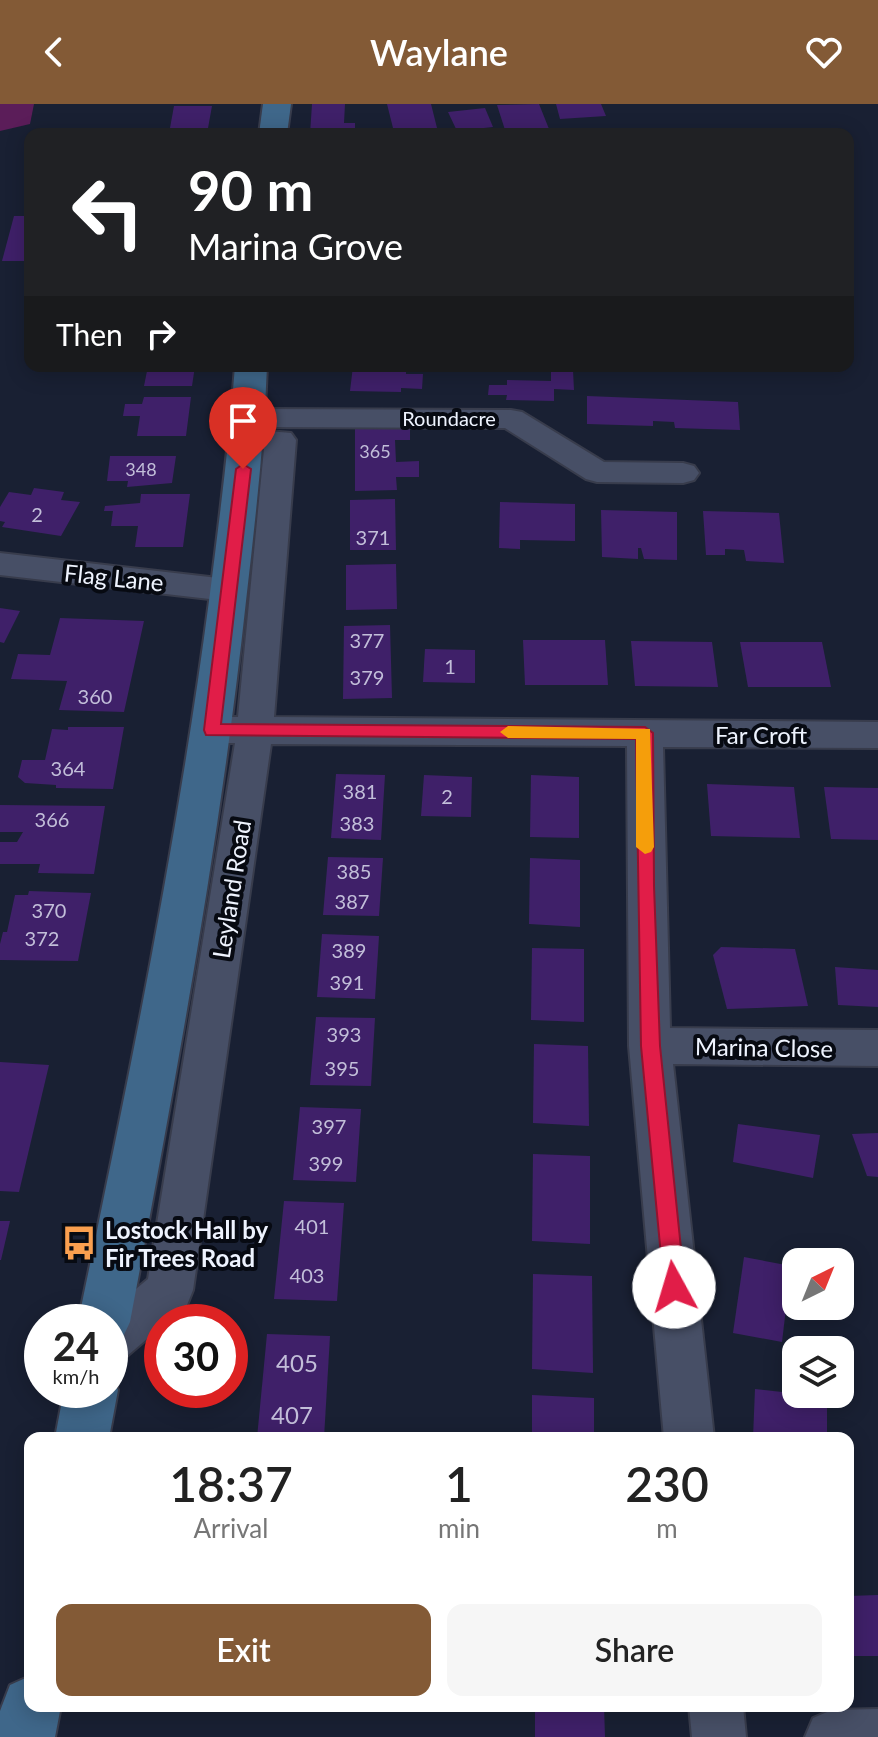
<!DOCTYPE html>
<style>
:root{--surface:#fff;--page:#f6f6f6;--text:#222;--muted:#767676;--accent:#835a36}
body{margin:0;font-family:Lato,sans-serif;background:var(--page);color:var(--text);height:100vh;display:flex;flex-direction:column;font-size:30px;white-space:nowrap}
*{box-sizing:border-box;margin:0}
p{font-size:26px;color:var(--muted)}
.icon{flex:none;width:44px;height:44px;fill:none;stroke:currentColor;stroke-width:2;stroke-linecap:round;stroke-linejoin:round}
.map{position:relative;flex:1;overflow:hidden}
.panel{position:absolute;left:24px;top:1328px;width:830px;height:280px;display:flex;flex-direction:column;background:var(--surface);border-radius:16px;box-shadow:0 4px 20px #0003}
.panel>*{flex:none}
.hud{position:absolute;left:24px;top:24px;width:830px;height:244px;border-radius:16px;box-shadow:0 4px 20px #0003;background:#202124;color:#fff;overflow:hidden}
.needle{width:52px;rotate:43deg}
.controls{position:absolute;left:782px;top:1144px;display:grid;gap:16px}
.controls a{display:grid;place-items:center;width:72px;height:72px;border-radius:16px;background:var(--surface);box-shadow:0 4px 20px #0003;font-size:40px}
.speed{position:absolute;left:24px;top:1200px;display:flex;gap:16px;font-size:40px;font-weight:700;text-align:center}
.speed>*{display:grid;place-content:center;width:104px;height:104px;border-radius:50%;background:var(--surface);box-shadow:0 4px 20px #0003;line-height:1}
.speed small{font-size:20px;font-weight:400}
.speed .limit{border:12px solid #d22;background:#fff;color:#111}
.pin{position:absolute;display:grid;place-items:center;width:68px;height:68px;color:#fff;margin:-82px -34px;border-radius:50% 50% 50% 0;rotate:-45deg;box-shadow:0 0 8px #0007}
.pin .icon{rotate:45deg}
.me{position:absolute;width:88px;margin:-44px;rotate:354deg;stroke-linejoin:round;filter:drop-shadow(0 0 6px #0008)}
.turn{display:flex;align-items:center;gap:28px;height:168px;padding:0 32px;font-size:36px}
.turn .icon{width:104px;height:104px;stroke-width:2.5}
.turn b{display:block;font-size:56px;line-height:68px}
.then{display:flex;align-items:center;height:76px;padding:0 32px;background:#0003;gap:16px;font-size:30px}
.eta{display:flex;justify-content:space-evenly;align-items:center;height:136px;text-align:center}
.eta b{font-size:48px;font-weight:600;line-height:56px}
.button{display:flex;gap:16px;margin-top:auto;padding:16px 32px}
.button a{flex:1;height:92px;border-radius:16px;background:var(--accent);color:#fff;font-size:32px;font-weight:600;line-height:92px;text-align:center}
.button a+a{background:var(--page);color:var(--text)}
header{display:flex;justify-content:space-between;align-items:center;height:104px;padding:0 32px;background:var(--accent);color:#fff;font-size:36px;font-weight:600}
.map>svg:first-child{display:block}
.green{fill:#5b1d59}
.building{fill:#3f2069}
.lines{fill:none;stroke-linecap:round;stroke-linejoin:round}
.street-casing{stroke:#383c4c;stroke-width:4}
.secondary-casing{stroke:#383c4c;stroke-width:4}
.street{fill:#474f66;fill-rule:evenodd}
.secondary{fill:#3f678a;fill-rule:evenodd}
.route{fill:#e11d48;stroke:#92132f;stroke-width:2}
.slow{fill:#f59e0b}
.labels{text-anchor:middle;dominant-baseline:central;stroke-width:8;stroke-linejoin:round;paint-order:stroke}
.far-number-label{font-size:18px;fill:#c2bed9}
.far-street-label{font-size:20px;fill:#eef3fe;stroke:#070a12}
.number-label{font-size:20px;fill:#c2bed9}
.street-label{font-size:24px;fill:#eef3fe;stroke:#070a12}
.poi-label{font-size:24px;font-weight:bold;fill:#eef3fe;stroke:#070a12;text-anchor:start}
.near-number-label{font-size:24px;fill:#c2bed9}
</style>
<header><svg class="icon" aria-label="back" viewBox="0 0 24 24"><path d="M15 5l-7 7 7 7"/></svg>Waylane<svg class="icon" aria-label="heart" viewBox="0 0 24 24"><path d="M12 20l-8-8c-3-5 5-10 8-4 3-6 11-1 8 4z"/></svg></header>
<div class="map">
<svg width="878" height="1633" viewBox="0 0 878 1633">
<rect width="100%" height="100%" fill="#192033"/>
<path class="green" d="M0 0H34L30 20 0 27Z"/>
<g class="building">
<path d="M312 0H345L344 19H355V28L310 30Z"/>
<path d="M387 0H431L437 24 394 28Z"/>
<path d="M539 0 549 25 506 29 497 1Z"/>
<path d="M556 0H601L606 12 560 15Z"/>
<path d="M174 2H212L208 24H170Z"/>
<path d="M485 4 493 23 457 27 448 8Z"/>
<path d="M14 112H30V157H2Z"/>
<path d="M148 262H195L192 282H144Z"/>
<path d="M353 262H406V270H423L422 285 401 284V288L350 287Z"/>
<path d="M551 265 573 266 574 286 554 285V297L506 296 507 291H488L489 281H507V276L551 277Z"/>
<path d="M587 292 738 298 740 326 675 324 674 318 653 317V322L587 320Z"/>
<path d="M144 293H191L186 332H137L140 312H123L125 300H142Z"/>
<path d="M410 323V336H395L396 358 419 357V373H396L397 386 355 387V324Z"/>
<path d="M110 352H176L172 379 127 383 128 377H107Z"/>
<path d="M34 384 64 388 61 396 80 398 61 432 2 423 5 418 0 417V403L9 388 31 391Z"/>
<path d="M141 390H190L183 443H135L138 422H111L113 407H104L105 402 140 399Z"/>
<path d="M395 395 396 446H350V396Z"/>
<path d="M500 398 575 400V437L520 436V445L499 444Z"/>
<path d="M601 406 677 408V456L644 455 641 444H638V455L602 453Z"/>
<path d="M703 407 779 409 784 459 746 457 744 446 725 445V451H706Z"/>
<path d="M396 460 397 505 346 506V461Z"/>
<path d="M0 504 20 507 4 539 0 538Z"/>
<path d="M60 514 144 517 124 608 59 606 67 577 11 575 18 550 50 551Z"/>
<path d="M390 521 392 594 343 595 344 522Z"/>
<path d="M523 536H605L608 581H525Z"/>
<path d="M631 537 712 538 718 583 635 582Z"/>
<path d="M740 538H822L831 583H748Z"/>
<path d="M425 545 475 546V579L423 578Z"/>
<path d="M68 623H124L113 685 56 684V681L25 679 18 673 22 656H45L52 625 68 626Z"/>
<path d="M336 670 385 671 381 736 331 734Z"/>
<path d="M424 671 472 673 471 713 421 712Z"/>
<path d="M531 671 579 673V734L530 733Z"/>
<path d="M707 680 794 683 800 734 711 732Z"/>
<path d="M824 683 878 684V736L831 735Z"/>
<path d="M0 701 105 702 94 770 38 769 40 760H0V738H17L23 728H0Z"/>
<path d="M328 753 383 754 379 812 323 811Z"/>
<path d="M530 754 580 756V823L529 820Z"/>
<path d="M29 787 91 789 78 857 0 856V840L3 828H7L15 791H28Z"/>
<path d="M322 830 379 832 375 895 317 893Z"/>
<path d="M721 843 795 845 808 902 727 905 713 851Z"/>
<path d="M532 844 584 845V918L531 916Z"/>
<path d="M835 863 878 866V903L838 901Z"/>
<path d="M316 913 375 914 371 982 310 981Z"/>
<path d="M534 940 588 942 589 1022 533 1019Z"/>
<path d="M0 958 49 961 19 1088 0 1087Z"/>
<path d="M300 1003 361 1005 356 1078 293 1076Z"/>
<path d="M738 1020 820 1031 813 1074 733 1058Z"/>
<path d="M878 1029V1073L867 1072 852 1030Z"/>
<path d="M533 1050 590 1052V1140L532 1137Z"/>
<path d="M284 1097 344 1099 337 1197 274 1195Z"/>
<path d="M0 1117H10L1 1156H0Z"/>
<path d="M744 1153 791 1162 782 1238 733 1229Z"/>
<path d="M533 1170 592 1172 593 1269 532 1265Z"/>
<path d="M267 1230 330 1232 324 1334H257Z"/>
<path d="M755 1285 827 1293V1334H753Z"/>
<path d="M532 1291 594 1294V1334H532Z"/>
<path d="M878 1491V1552H848V1492Z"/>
<path d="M535 1602H604L605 1633H535Z"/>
</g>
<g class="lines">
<g class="street-casing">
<g id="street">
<path d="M247 305 511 306 522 308 604 358 683 359 694 362 699 369 694 376 683 379 597 378 586 375 505 324 247 323 236 321 232 314 236 307Z"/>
<path d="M247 325 291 329 296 336 274 613 878 618V644L663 643 670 924 878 926V962L673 960 714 1334H664L629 942 627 642 271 640 193 1186 187 1201 167 1218H162V1222L127 1252 110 1259V1218H96L148 1175 235 639H212L199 635 194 626 199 617 212 613H238L264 345 236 342 231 335 236 328Z"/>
<path d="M0 449 227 475 239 478 244 486 239 494 227 497 0 471Z"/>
<path d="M689 1602H743L746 1633H692Z"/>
<path d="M878 1605V1633H805L813 1614 832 1606Z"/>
</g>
</g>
<g class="secondary-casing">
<g id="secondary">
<path d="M263 0H291L287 30H259Z"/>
<path d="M235 262H267C264 341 255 418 246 497 220 739 175 978 130 1218L122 1235 110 1240V1218H78C128 979 177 740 209 497 219 419 229 341 235 262Z"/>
<path d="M110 1268 118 1286 109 1334H55L64 1286H110Z"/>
<path d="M30 1572V1602H61L55 1633H0V1607L10 1581Z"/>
</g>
</g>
<use href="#street" class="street"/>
<use href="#secondary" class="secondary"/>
</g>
<path class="route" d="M243 360 251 365 221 620 645 623 653 629 654 782 660 942 685 1183 682 1190 674 1193 667 1190 664 1183 641 942 636 635 206 631 204 626 236 365Z"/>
<path class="slow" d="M508 622 650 625 654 743 651 748 645 750 636 743V635L508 634 500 628Z"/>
<defs>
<g id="bus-bare" transform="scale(2.76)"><path d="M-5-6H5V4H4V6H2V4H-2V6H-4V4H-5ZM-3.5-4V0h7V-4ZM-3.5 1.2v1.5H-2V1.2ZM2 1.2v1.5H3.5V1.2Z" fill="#fa9f4f" stroke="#070a12" stroke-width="2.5" paint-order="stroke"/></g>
</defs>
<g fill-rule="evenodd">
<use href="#bus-bare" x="79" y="1139"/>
</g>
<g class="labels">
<g class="far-number-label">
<text x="375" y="347">365</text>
<text x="141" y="365">348</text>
</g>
<g class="far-street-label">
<text x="449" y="314">Roundacre</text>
</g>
<g class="number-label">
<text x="37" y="410">2</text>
<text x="373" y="433">371</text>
<text x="367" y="536">377</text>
<text x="450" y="562">1</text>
<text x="367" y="573">379</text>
<text x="95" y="592">360</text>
<text x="68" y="664">364</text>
<text x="360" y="687">381</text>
<text x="447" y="692">2</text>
<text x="52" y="715">366</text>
<text x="357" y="719">383</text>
<text x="354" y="767">385</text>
<text x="352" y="797">387</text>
<text x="49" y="806">370</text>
<text x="42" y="834">372</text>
<text x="349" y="846">389</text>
<text x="347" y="878">391</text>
<text x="344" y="930">393</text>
<text x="342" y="964">395</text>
<text x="329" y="1022">397</text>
<text x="326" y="1059">399</text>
<text x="312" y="1122">401</text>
<text x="307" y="1171">403</text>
</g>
<g class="street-label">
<text transform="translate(114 473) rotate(6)">Flag Lane</text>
<text x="761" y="630">Far Croft</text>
<text transform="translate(231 785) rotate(-81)">Leyland Road</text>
<text transform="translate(764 943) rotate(1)">Marina Close</text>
</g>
<g class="poi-label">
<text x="105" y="1125">Lostock Hall by<tspan x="105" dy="28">Fir Trees Road</tspan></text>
</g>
<g class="near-number-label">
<text x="297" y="1258">405</text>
<text x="292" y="1310">407</text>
</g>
</g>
</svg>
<div class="controls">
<a><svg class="needle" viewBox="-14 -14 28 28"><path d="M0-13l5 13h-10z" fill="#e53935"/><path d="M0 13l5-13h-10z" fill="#767676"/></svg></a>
<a><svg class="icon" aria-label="layers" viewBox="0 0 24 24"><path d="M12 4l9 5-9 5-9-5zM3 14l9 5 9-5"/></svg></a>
</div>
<div class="speed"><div>24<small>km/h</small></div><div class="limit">30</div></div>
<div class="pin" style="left:243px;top:365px;background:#d93025"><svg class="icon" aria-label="arrive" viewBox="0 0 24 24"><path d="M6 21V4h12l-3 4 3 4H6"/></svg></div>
<svg class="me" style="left:674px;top:1183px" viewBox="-20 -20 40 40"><circle r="19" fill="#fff"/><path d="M0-13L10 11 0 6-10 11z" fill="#e11d48"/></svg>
<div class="hud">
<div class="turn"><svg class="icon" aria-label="left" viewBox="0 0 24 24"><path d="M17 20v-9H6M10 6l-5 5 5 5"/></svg><div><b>90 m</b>Marina Grove</div></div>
<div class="then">Then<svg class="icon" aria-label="right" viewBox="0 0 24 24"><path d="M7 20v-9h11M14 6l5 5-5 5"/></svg></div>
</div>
<section class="panel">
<div class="eta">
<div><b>18:37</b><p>Arrival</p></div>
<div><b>1</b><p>min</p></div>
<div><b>230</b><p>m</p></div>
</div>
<div class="button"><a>Exit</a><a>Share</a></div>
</section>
</div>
